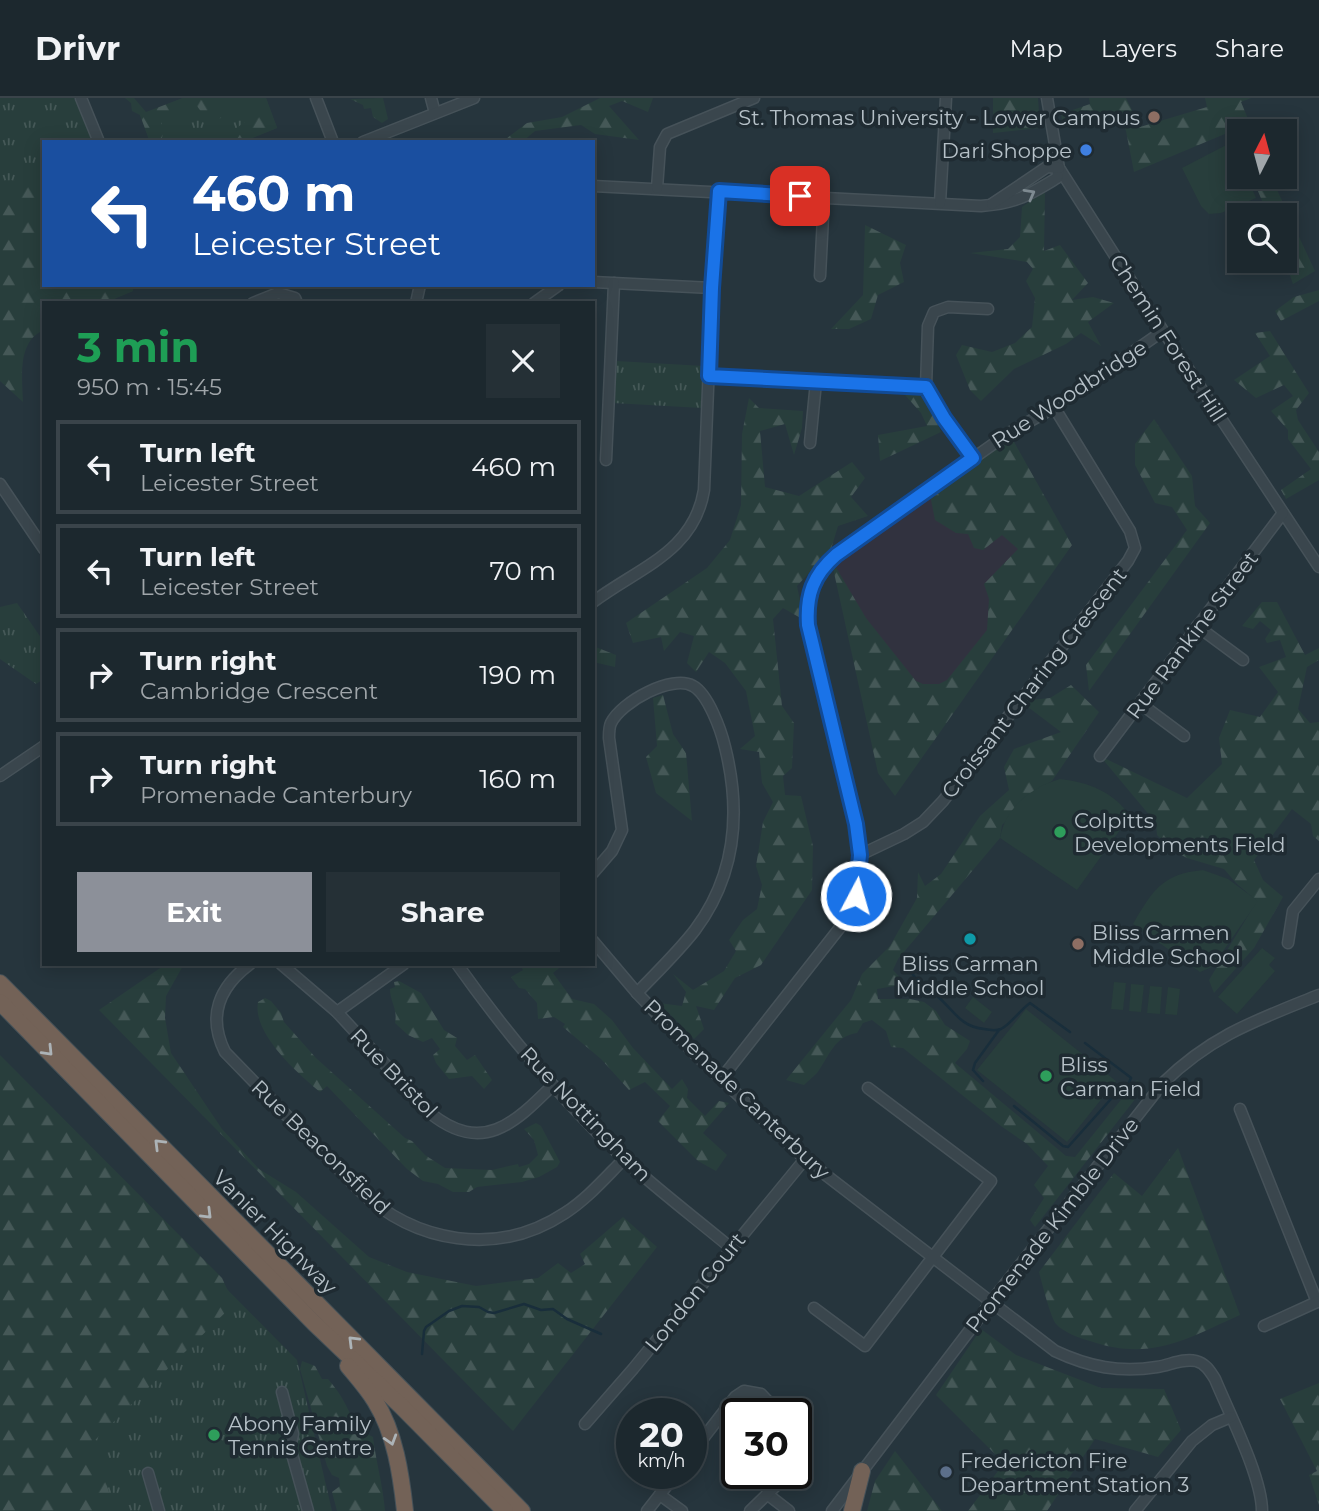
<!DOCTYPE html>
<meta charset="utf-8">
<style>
:root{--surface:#1c282e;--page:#253036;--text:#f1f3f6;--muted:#a0a6aa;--line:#3a444a;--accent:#8c9099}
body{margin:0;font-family:Montserrat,sans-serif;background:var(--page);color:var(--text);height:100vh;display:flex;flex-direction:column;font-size:26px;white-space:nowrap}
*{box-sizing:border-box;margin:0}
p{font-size:23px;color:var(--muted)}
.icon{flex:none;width:38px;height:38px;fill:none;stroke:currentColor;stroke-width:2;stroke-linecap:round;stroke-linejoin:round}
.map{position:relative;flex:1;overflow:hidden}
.details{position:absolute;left:42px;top:203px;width:553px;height:665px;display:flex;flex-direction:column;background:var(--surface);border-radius:0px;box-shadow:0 4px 18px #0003,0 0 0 2px var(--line)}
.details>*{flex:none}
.banner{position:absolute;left:42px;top:42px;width:553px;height:147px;border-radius:0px;box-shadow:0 4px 18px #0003,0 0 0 2px var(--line);background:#1a4fa0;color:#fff;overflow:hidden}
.needle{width:46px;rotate:6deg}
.buttons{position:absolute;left:1227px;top:21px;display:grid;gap:14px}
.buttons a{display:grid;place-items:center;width:70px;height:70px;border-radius:0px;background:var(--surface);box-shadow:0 4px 18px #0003,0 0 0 2px var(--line);font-size:35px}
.speed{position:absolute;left:616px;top:1300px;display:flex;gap:14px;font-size:35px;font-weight:700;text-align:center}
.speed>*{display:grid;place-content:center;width:91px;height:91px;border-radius:50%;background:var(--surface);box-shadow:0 4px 18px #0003,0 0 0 2px var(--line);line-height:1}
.speed small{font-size:18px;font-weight:400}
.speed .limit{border:4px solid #111;border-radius:10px;background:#fff;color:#111}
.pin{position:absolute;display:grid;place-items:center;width:60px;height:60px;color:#fff;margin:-30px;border-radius:14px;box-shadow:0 4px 10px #0006}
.me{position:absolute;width:77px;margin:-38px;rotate:6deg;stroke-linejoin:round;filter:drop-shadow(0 0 5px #0008)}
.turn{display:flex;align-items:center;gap:24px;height:147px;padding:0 35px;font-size:32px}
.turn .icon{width:91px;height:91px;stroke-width:2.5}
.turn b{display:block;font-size:49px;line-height:60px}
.round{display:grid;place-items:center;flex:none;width:74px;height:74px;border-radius:0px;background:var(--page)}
.overview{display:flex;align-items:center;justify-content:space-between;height:119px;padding:0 35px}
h1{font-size:42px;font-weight:700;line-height:52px;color:#1e9e55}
.primary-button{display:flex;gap:14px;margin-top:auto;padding:14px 35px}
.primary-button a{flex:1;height:80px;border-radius:0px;background:var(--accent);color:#fff;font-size:28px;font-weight:700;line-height:80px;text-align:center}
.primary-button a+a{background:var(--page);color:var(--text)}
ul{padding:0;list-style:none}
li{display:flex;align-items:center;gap:21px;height:94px;margin:0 14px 10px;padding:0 21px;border:4px solid var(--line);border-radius:0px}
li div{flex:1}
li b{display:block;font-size:26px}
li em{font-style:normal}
header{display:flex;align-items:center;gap:42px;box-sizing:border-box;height:98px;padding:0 35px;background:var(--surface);border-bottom:2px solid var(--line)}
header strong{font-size:33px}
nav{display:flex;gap:38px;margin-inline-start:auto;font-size:24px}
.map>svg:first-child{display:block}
.medical{fill:#31323f}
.grass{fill:url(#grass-tufts)}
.forest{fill:url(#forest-firs)}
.garden{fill:#283e3c}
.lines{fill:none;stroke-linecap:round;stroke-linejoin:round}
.stream{stroke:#192e3b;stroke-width:2.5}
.minor-casing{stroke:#465259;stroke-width:13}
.highway-casing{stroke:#455158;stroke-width:18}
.minor{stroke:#3a464d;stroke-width:10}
.highway{stroke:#736257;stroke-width:16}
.oneway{stroke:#7e8a91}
.oneway2{stroke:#acb3b7}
.route-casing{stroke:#114b97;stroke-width:18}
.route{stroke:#1a73e8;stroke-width:12}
.education-dot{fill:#8d6e63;stroke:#1f2b32;stroke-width:2.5}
.shop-dot{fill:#3f7fe0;stroke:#1f2b32;stroke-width:2.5}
.leisure-dot{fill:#2e9e5b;stroke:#1f2b32;stroke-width:2.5}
.culture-dot{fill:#0f9aa8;stroke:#1f2b32;stroke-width:2.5}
.service-dot{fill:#5c6f8a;stroke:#1f2b32;stroke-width:2.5}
.labels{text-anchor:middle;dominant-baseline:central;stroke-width:7;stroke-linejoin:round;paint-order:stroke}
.poi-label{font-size:21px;fill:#b6c1c8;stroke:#1f2b32;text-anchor:start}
.street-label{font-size:21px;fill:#b6c1c8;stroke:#1f2b32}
</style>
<header>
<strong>Drivr</strong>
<nav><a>Map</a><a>Layers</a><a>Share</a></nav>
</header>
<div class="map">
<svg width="1319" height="1413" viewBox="0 0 1319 1413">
<defs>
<pattern id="grass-tufts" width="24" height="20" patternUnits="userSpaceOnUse" patternTransform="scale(1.75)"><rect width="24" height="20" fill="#283e3c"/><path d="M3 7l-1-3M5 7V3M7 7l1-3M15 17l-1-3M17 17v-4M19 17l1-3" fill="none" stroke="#455857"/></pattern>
<pattern id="forest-firs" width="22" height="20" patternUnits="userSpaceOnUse" patternTransform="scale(1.75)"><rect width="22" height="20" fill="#283e3c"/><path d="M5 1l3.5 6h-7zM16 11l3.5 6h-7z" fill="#455857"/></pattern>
</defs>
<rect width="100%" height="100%" fill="#26353d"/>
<path class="medical" d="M929 392 1072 447 904 673 831 461Z"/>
<g class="grass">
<path d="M0 0H81L99 44H44V187H133V193L102 205H44L0 244Z"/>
<path d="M183 0H266L277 30 242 44H150L140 17Z"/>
<path d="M616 263 704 268 702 310 613 305Z"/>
<path d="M17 505 44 544V581L36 586 0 561V509Z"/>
<path d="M0 962 297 1262 332 1413H0Z"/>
</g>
<g class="forest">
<path d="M125 0H134L146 14 183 0 186 7 180 15 170 18 161 25 164 31 161 44H150L140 17 132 13 131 5Z"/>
<path d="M192 0H237L231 9 229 19C206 23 204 19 192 0Z"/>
<path d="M244 0H266L277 30 242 44H205L211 35 219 30 227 37H231L233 33 256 15 242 3Z"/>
<path d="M383 0 388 21 382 25 373 19 371 10 364 11 363 7 350 1Z"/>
<path d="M600 0H653L648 14 622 3 609 8 639 42 595 36 581 27 535 33 522 44 503 43 527 25 562 19Z"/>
<path d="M993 0H1038L1040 30 993 35Z"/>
<path d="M1089 0H1126L1140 29 1207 9 1205 0H1251L1241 4 1253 33H1239V48L1232 33 1134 74 1126 33 1119 18 1063 26 1061 16 1090 6Z"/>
<path d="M1252 79H1271L1315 173 1293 186 1285 163 1284 117H1268Z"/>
<path d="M23 82 44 86V187H131L133 193 105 205H44V232C17 243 22 280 23 304L0 283V84Z"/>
<path d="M1045 93 1044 153 1060 147 1088 185 1072 202 1093 199 1114 205 1088 224 1101 248 1081 235 1066 246 1014 271 981 303 970 292 956 257 962 247 992 254 1015 245 1032 229 1035 200 1026 183 1033 171 1027 164 970 155 1008 151 1020 139 1022 109Z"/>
<path d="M865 127 906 147 900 165 904 184 878 197 871 221 849 231H831L863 197Z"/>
<path d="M1319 192V203L1281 223 1275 213 1294 199Z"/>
<path d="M1270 233 1309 295 1296 312 1298 322 1319 354V382L1286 401 1281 392 1311 371 1288 341V332L1271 313 1293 298 1284 287 1256 300 1234 282 1270 258 1255 235Z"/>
<path d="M905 297H925L941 334 880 363 878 337 927 328 921 315Z"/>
<path d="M749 300 759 310 803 313 802 330 794 357 785 326 760 333 765 389 799 398 852 364 865 380 851 399 868 418 838 428 831 451 797 488 804 522 783 510 773 521 782 608 794 625 792 670 783 678 785 697 801 698 813 748 812 792 761 867 735 880 714 912 696 908 704 931 694 941 659 905 682 908 686 894 673 876 693 892 724 873 736 853 729 842 743 822 757 811 762 787 756 768 763 724 773 704 762 685 759 654 740 651 755 638 746 593 725 565 709 554 696 574 687 565 694 538 680 534 664 553 661 539 633 545 626 525 707 470 730 442 741 407 742 336Z"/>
<path d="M1154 321 1192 378 1195 408 1210 425 1089 593 1086 567 1187 432 1172 409 1155 405 1135 367V346Z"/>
<path d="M1009 335 1072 447 895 698 878 675 831 461 866 520 916 583 923 586H939L947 582 987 532 989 501 984 486 1018 451 1002 437 983 452 974 450 968 436 956 435 935 422 929 392Z"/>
<path d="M1262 504H1277L1305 557 1319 550V562L1307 569 1298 611 1310 625 1319 624V743L1313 738 1311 726 1292 711 1254 762 1263 782 1283 799 1254 850 1214 895 1209 882 1257 803 1237 786 1224 771 1187 760 1172 752 1157 737 1156 725 1100 658 1187 700 1222 666 1219 640 1230 612 1260 619 1278 594 1259 569 1286 559 1280 542 1267 545 1265 541 1271 532 1260 523 1253 531 1242 528Z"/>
<path d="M593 548 616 557 615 569 593 564Z"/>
<path d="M1071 587 1099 614 1052 683 1043 688 1002 727 1000 740 898 861 893 872 906 886 877 891 878 901H910L924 904 936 913 945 927 970 943 967 951 955 965 1066 1058 1075 1059 1137 982 1143 986V991L1035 1129 1030 1122 1044 1100 1034 1087 1048 1068 1027 1046 1001 1028 903 950 891 949 886 933 872 922 863 925 857 935C834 938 829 959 817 975 813 979 808 983 804 987L786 982 851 902 862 876 890 848 917 800 918 774 925 788 941 776 980 718 1009 692 1004 669 1014 651 1061 634 1020 603 1050 600Z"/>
<path d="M663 597 673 636 686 655 692 723 656 695 646 659 657 648 653 600Z"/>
<path d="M166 866H184L166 898 165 920 171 955 222 1031 259 1071 296 1094 369 1159 407 1174 476 1188 538 1180 558 1165 571 1175 585 1166 580 1156 623 1119 657 1149 513 1333 99 912Z"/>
<path d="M520 866H564L553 875 572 901 594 906 612 922 633 950 672 991 682 981 688 991 687 1000 705 1018 719 1003 729 1005 703 1035 727 1057 716 1073 698 1063 658 1023 670 1008 645 984 629 992 601 961 563 929 565 926 554 919 538 921 537 905 525 891 519 890 511 879 523 872Z"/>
<path d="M399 883 421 895 444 932 457 940 455 948 467 962 475 957 492 982 484 991 472 978 449 981 436 965 433 957 440 951 432 940 423 944 408 937 395 925C398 911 390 904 390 891L395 889 394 884Z"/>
<path d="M265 900 271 903 281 915 284 924 316 960 405 1040 412 1043 425 1057 445 1070 492 1072 518 1066 519 1069 529 1066 538 1057 534 1042 524 1031 536 1025 541 1028 560 1064 557 1069 539 1079 522 1084 477 1089 469 1094H453L438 1086 423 1083 407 1071 327 988 320 994C297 975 252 935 258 904Z"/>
<path d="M0 957 222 1180 234 1206 93 1344 115 1413H0Z"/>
<path d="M1178 1050 1240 1217C1186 1241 1151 1264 1090 1243 1079 1240 1063 1234 1056 1226 1050 1218 1042 1185 1039 1174L1114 1075 1142 1098Z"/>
<path d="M981 1231 1016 1257 1101 1290 1164 1291 1181 1332 1158 1359 1095 1341 1047 1413H968L1004 1365 936 1297Z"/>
<path d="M302 1263 315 1268 322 1281H328C333 1287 338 1293 342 1300 352 1317 354 1330 373 1339 376 1364 383 1387 385 1413H337L332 1394 340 1388 339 1380 332 1377 327 1368 300 1271Z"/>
<path d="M1319 1285V1407L1309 1377 1317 1373 1280 1301Z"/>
<path d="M895 1353 942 1413H867L875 1383Z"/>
</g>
<g class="garden">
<path d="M1232 44 1239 59V79H1247L1256 100 1221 115 1209 116 1201 108 1182 70Z"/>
<path d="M1060 681C1088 684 1114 694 1130 718L1077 792 1000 740C1005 710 1031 689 1060 681Z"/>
<path d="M1203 772 1228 781 1258 803 1212 869 1200 874 1133 826C1153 792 1162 776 1203 772Z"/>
<path d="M1262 850 1275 860 1269 867 1275 873 1237 916 1218 899Z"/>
<path d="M1114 884 1126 885 1123 912 1111 911Z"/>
<path d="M1131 886 1144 887 1141 914 1129 913Z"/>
<path d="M1150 888 1162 889 1160 916 1147 915Z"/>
<path d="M1168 889 1180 891 1177 917 1165 916Z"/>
<path d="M973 899 992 914 984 925 965 910Z"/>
<path d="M1026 911 1116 983 1067 1044 977 972Z"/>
</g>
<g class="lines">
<g class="stream">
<path d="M910 865C910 882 925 887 936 897 953 911 960 929 984 931 989 932 996 933 1001 931 1011 926 1020 912 1030 905L1070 934"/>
<path d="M1085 945 1130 979"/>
<path d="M983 983 973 972 975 965 999 932"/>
<path d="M1014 1008 1063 1048 1068 1049 1119 992 1127 989 1131 980"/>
<path d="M422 1256 424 1233 426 1229 449 1213 462 1208 479 1209 488 1214 494 1215 524 1206 541 1212 553 1211 567 1221 601 1236"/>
</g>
<g class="minor-casing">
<g id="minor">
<path d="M81 0 99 44"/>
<path d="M316 0 333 44"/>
<path d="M431 0 435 15"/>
<path d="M1047 0 1059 70 1154 219 1319 469"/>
<path d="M363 44 474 0"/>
<path d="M593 88 981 108C1017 105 1027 98 1057 80L1059 70"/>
<path d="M657 90 660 49 667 36 754 0"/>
<path d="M940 105 946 0"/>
<path d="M992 106 1047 69 1059 70"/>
<path d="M820 178 824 99"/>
<path d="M593 184 712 190"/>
<path d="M253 205 278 195 295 200 297 205"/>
<path d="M416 205 420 187"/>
<path d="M534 205 559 187"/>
<path d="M709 278 926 289 944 320 973 360"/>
<path d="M926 289 928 228 934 214 948 209 988 211"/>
<path d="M810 345 816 284"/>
<path d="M606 362 614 185"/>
<path d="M0 386 44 451"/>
<path d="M593 504C638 470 694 454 704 392L712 190 719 94"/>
<path d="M1197 528 1243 562"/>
<path d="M1141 606 1184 638"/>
<path d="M1100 658 1283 415"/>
<path d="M0 678 44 648"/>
<path d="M860 757 904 736 923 724 943 703 1128 463 1135 450 1130 433 1054 309"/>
<path d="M593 775 612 753 622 732 609 640C609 636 609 629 611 625 621 604 672 576 693 588 708 596 721 632 725 649 741 713 736 777 695 832 678 854 656 875 637 895"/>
<path d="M593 843 637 895 693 954 805 1061 1055 1253C1089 1269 1120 1275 1157 1269 1170 1267 1183 1260 1196 1263 1205 1265 1210 1273 1215 1281 1229 1315 1262 1379 1262 1413"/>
<path d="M1288 845 1293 813 1319 781"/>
<path d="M250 866C219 889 207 918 225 954L358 1091C415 1145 497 1160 565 1115 587 1101 605 1080 624 1061"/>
<path d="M281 866 337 914 430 1015C482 1057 514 1026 553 987"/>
<path d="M457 866C506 935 562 1002 624 1061 658 1092 695 1120 731 1150"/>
<path d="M337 914 404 866"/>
<path d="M721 981 842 827C862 794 861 763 856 726L808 527C806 497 813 476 836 457L1009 335 1048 313 1163 233"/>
<path d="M1240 1011 1317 1204"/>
<path d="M814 1210 865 1248 991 1083 868 990"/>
<path d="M1264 1228 1319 1203"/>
<path d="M282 1294 293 1336 290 1349 308 1413"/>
<path d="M585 1326 633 1271 805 1061"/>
<path d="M796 1332 804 1347 796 1365"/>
<path d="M691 1356 735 1299 744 1293 761 1296 780 1316"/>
<path d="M148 1375 159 1413"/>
<path d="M767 1396 789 1413"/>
<path d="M660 1397 682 1413"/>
<path d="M647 1413 676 1376"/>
<path d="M750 1413 788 1376"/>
<path d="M832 1413 998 1195 1163 985C1212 937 1257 922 1319 897"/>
<path d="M1135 1413 1192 1343 1212 1327 1231 1319"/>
</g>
</g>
<g class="highway-casing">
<g id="highway">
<path d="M0 885 522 1413"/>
<path d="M0 904 314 1225 402 1309 505 1413"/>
<path d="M348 1268C357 1279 367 1290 375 1303 395 1335 401 1376 405 1413"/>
<path d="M852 1413 862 1373"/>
</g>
</g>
<use href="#minor" class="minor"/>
<use href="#highway" class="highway"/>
</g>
<defs><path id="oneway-chevron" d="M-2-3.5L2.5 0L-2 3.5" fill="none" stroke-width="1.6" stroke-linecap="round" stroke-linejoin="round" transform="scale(1.75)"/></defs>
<use class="oneway" href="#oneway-chevron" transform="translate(1030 96) rotate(-29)"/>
<g class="oneway2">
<use href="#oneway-chevron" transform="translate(48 953) rotate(46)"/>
<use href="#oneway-chevron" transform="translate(159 1046) rotate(-135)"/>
<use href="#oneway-chevron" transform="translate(207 1116) rotate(45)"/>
<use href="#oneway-chevron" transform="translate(353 1243) rotate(-135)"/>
<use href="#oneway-chevron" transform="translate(391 1342) rotate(73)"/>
</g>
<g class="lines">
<g class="route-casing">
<path id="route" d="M800 98 719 93 712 190 709 278 926 289 944 320 973 360 836 457C813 477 806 497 808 527L856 726 860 757 856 798"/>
</g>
<use href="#route" class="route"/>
</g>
<g class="education-dot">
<circle cx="1154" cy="19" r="7"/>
<circle cx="1078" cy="846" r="7"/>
</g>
<circle class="shop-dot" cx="1086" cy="52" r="7"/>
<g class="leisure-dot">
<circle cx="1060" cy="734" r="7"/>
<circle cx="1046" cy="978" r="7"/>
<circle cx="214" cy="1337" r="7"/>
</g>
<circle class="culture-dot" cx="970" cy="841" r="7"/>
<circle class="service-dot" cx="946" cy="1374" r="7"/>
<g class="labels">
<g class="poi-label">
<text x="1140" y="19" text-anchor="end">St. Thomas University - Lower Campus</text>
<text x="1072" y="52" text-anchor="end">Dari Shoppe</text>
<text x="1074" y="722">Colpitts<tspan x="1074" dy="24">Developments Field</tspan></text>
<text x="1092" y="834">Bliss Carmen<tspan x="1092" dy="24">Middle School</tspan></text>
<text x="970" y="865" text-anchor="middle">Bliss Carman<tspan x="970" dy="24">Middle School</tspan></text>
<text x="1060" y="966">Bliss<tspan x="1060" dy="24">Carman Field</tspan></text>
<text x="228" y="1325">Abony Family<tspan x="228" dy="24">Tennis Centre</tspan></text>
<text x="960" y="1362">Fredericton Fire<tspan x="960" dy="24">Department Station 3</tspan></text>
</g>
<g class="street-label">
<text transform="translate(1168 240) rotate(57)">Chemin Forest Hill</text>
<text transform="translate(1069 296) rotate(-33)">Rue Woodbridge</text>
<text transform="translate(1192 537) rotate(-53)">Rue Rankine Street</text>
<text transform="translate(1034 585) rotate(-52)">Croissant Charing Crescent</text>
<text transform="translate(394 975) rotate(46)">Rue Bristol</text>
<text transform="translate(737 991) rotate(44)">Promenade Canterbury</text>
<text transform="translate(586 1016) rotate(46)">Rue Nottingham</text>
<text transform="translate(321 1049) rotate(44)">Rue Beaconsfield</text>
<text transform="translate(1052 1127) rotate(-52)">Promenade Kimble Drive</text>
<text transform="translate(275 1134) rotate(45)">Vanier Highway</text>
<text transform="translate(695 1194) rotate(-51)">London Court</text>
</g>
</g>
</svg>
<div class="buttons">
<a><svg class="needle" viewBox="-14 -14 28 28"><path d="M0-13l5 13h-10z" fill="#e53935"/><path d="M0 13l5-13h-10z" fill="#a0a6aa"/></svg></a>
<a><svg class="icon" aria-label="search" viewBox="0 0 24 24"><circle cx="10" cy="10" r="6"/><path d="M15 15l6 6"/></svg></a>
</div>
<div class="speed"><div>20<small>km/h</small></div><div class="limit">30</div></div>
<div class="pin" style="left:800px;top:98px;background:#d93025"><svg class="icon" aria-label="arrive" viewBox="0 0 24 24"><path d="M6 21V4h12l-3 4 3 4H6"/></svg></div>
<svg class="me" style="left:856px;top:798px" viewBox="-20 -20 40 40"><circle r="17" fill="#1a73e8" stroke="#fff" stroke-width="3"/><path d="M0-11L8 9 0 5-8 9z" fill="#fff"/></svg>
<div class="banner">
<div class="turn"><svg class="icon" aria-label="left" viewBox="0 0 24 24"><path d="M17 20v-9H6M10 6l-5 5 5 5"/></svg><div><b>460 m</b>Leicester Street</div></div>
</div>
<section class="details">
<div class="overview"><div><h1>3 min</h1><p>950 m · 15:45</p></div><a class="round"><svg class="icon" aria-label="close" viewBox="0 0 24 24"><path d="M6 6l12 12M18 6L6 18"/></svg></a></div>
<ul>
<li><svg class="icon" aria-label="left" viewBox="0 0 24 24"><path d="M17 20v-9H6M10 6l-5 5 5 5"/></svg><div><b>Turn left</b><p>Leicester Street</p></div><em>460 m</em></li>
<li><svg class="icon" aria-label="left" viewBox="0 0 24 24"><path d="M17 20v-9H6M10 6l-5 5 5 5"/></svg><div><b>Turn left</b><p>Leicester Street</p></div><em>70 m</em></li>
<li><svg class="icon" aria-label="right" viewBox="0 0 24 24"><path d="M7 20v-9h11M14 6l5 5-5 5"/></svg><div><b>Turn right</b><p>Cambridge Crescent</p></div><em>190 m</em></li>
<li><svg class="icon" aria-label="right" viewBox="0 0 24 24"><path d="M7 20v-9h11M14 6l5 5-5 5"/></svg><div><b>Turn right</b><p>Promenade Canterbury</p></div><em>160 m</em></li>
</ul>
<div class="primary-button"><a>Exit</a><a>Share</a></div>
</section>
</div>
